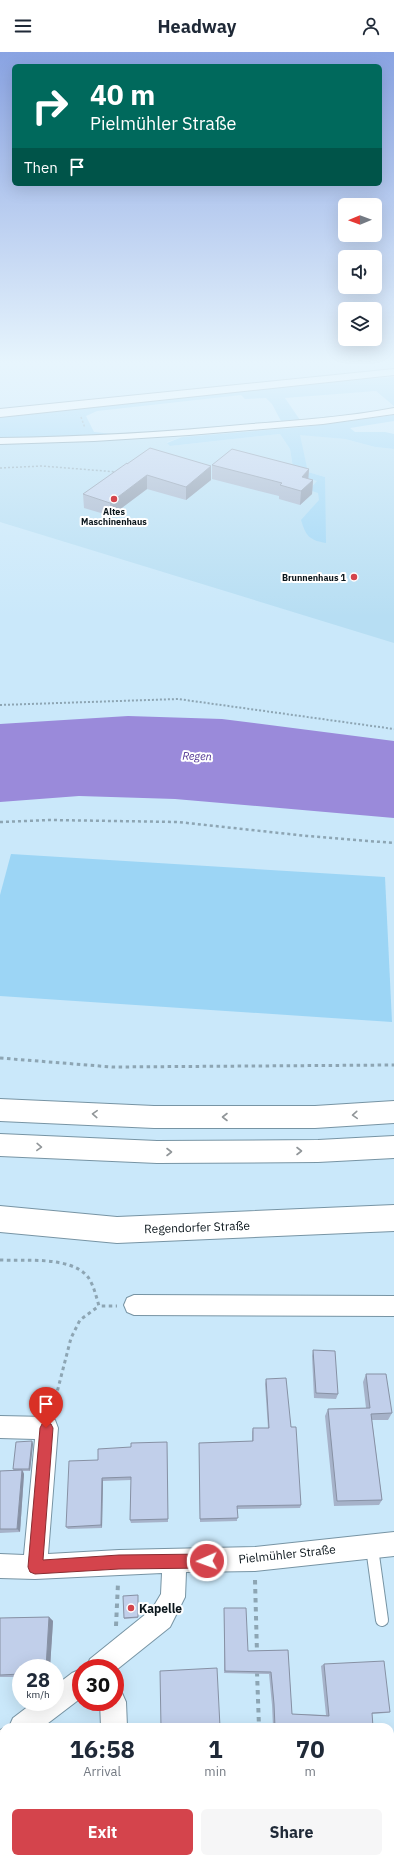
<!DOCTYPE html>
<meta charset="utf-8">
<style>
:root{--surface:#fff;--page:#f6f6f7;--text:#1f2937;--muted:#747a83;--accent:#d4444c}
body{margin:0;font-family:"IBM Plex Sans",sans-serif;background:var(--page);color:var(--text);height:100vh;display:flex;flex-direction:column;font-size:15px;white-space:nowrap}
*{box-sizing:border-box;margin:0}
p{font-size:13px;color:var(--muted)}
.icon{flex:none;width:22px;height:22px;fill:none;stroke:currentColor;stroke-width:2;stroke-linecap:round;stroke-linejoin:round}
.map{position:relative;flex:1;overflow:hidden}
.details{position:absolute;left:0px;top:1671px;width:394px;height:140px;display:flex;flex-direction:column;background:var(--surface);border-radius:12px 12px 0 0;box-shadow:0 4px 16px #0002}
.details>*{flex:none}
.top-card{position:absolute;left:12px;top:12px;width:370px;height:122px;border-radius:6px;box-shadow:0 4px 16px #0002;background:#00695c;color:#fff;overflow:hidden}
.needle{width:26px;rotate:269deg}
.tools{position:absolute;left:338px;top:146px;display:grid;gap:8px}
.tools a{display:grid;place-items:center;width:44px;height:44px;border-radius:6px;background:var(--surface);box-shadow:0 4px 16px #0002;font-size:20px}
.speed{position:absolute;left:12px;top:1607px;display:flex;gap:8px;font-size:20px;font-weight:700;text-align:center}
.speed>*{display:grid;place-content:center;width:52px;height:52px;border-radius:50%;background:var(--surface);box-shadow:0 4px 16px #0002;line-height:1}
.speed small{font-size:10px;font-weight:400}
.speed .limit{border:6px solid #d22;background:#fff;color:#111}
.pin{position:absolute;display:grid;place-items:center;width:34px;height:34px;color:#fff;margin:-41px -17px;border-radius:50% 50% 50% 0;rotate:-45deg;box-shadow:0 0 4px #0007}
.pin .icon{rotate:45deg}
.me{position:absolute;width:44px;margin:-22px;rotate:268deg;stroke-linejoin:round;filter:drop-shadow(0 0 3px #0008)}
.turn{display:flex;align-items:center;gap:14px;height:84px;padding:0 12px;font-size:18px}
.turn .icon{width:52px;height:52px;stroke-width:2.5}
.turn b{display:block;font-size:28px;line-height:34px}
.then{display:flex;align-items:center;height:38px;padding:0 12px;background:#0003;gap:8px;font-size:15px}
.eta{display:flex;justify-content:space-evenly;align-items:center;height:68px;text-align:center}
.eta b{font-size:24px;font-weight:800;line-height:28px}
.cta{display:flex;gap:8px;margin-top:auto;padding:8px 12px}
.cta a{flex:1;height:46px;border-radius:6px;background:var(--accent);color:#fff;font-size:16px;font-weight:800;line-height:46px;text-align:center}
.cta a+a{background:var(--page);color:var(--text)}
header{display:flex;justify-content:space-between;align-items:center;height:52px;padding:0 12px;background:var(--surface);font-size:18px;font-weight:800}
.map>svg:first-child{display:block}
.built{fill:#b7def3}
.green{fill:#9cd5f5}
.water{fill:#9a8ada}
.lines{fill:none;stroke-linecap:round;stroke-linejoin:round}
.lane-casing{stroke:#7794a4;stroke-width:14}
.street-casing{stroke:#7794a4;stroke-width:2}
.secondary-casing{stroke:#7794a4;stroke-width:2}
.highway-casing{stroke:#7794a4;stroke-width:2}
.path-far4{stroke:#8da5b3;stroke-width:1.5;stroke-dasharray:2 2;stroke-linecap:butt}
.path-far3{stroke:#8da5b3;stroke-width:2;stroke-dasharray:2 2;stroke-linecap:butt}
.path-far2{stroke:#8da5b3;stroke-width:2.5;stroke-dasharray:3 3;stroke-linecap:butt}
.path-far1{stroke:#8da5b3;stroke-width:3;stroke-dasharray:3.5 3.5;stroke-linecap:butt}
.path{stroke:#8da5b3;stroke-width:4;stroke-dasharray:4.5 4.5;stroke-linecap:butt}
.lane{stroke:#fff;stroke-width:12}
.street{fill:#fff;fill-rule:evenodd}
.secondary{fill:#fff;fill-rule:evenodd}
.highway{fill:#fff;fill-rule:evenodd}
.wall{fill:#a6b2c9}
.shaded-wall{fill:#8791a4}
.building{fill:#c1cfea;stroke:#8791a4}
.oneway{stroke:#919699}
.route{fill:#d4444c;stroke:#8a2c31}
.poi-dot{fill:#d4444c;stroke:#fff;stroke-width:1.5}
.labels{text-anchor:middle;dominant-baseline:central;stroke-width:4;stroke-linejoin:round;paint-order:stroke}
.far-poi-label{font-size:9px;font-weight:bold;fill:#0b161c;stroke:#fff}
.water-label{font-size:11px;font-style:italic;fill:#513593;stroke:#fff}
.near-street-label{font-size:12px;fill:#0b161c;stroke:#fff}
.near-poi-label{font-size:12px;font-weight:bold;fill:#0b161c;stroke:#fff;text-anchor:start}
</style>
<header><svg class="icon" aria-label="menu" viewBox="0 0 24 24"><path d="M4 6h16M4 12h16M4 18h16"/></svg>Headway<svg class="icon" aria-label="person" viewBox="0 0 24 24"><circle cx="12" cy="8" r="4"/><path d="M4 21q1-7 8-7t8 7"/></svg></header>
<div class="map">
<svg width="394" height="1811" viewBox="0 0 394 1811">
<rect width="100%" height="100%" fill="#cae8fa"/>
<path class="built" d="M280 382 290 397 294 422 318 429 319 448 316 489 325 425 308 420 299 382 345 387 375 395 394 397V591L0 470V391L85 390 182 385 167 390 170 394Z"/>
<g class="green">
<path d="M394 325V354L376 339 285 346 300 368 281 369 272 352 266 346 245 347 241 343 97 359 86 364 94 380 114 382 63 386 0 387V364L337 329Z"/>
<path d="M394 363V369L350 376 355 380H385L394 382V397L375 395 345 387 300 383 308 420 325 425 326 491C309 488 306 484 301 468L319 448 318 441 309 438 317 429 294 422 290 397 280 382 170 394 167 391 182 385 304 375Z"/>
<path d="M11 802 385 825 392 970 0 944V843Z"/>
</g>
<path class="water" d="M128 664 222 667 394 689V766L175 747 79 744 0 750V672Z"/>
<g class="lines">
<g class="lane-casing">
<path id="lane" d="M372 1496 382 1568"/>
</g>
<g class="street-casing">
<g id="street">
<path d="M394 356V362L323 372 189 383 94 389 0 392V386C84 385 168 380 252 372 300 368 347 365 394 356Z"/>
<path d="M134 1243 394 1244V1264L134 1263 127 1260 124 1253 127 1246Z"/>
<path d="M0 1364 47 1365 55 1368 58 1376 48 1502 119 1498 255 1495 394 1480V1504L255 1519 186 1520 185 1545 170 1575 115 1619V1616H86L90 1607 152 1557 161 1542 162 1521 35 1527 0 1526V1502L24 1503 35 1387 0 1386Z"/>
<path d="M81 1617V1646L43 1675H9L13 1666 34 1650H55V1634L72 1621Z"/>
<path d="M115 1638 122 1641 126 1650 127 1675H101L100 1650H115Z"/>
<path d="M4 1676V1703L0 1705V1678Z"/>
<rect x="99" y="1807" width="28" height="4"/>
</g>
</g>
<g class="secondary-casing">
<g id="secondary">
<path d="M394 317V323L0 365V357Z"/>
<path d="M394 1153V1179L117 1191 0 1180V1154L117 1165Z"/>
</g>
</g>
<g class="highway-casing">
<g id="highway">
<path d="M0 1047 154 1054H315L394 1049V1071L315 1076H154L0 1069Z"/>
<path d="M0 1082 157 1089 318 1088 394 1084V1106L318 1110 157 1111 0 1104Z"/>
</g>
</g>
<g class="path-far4">
<path d="M81 365 85 376"/>
<path d="M0 416 42 414 117 420"/>
</g>
<path class="path-far3" d="M0 653 178 647 394 677"/>
<path class="path-far2" d="M0 770 50 768 178 770 307 784 394 791"/>
<g class="path-far1">
<path d="M0 1006 112 1015 394 1013"/>
<path d="M0 1208C25 1209 71 1204 88 1225 94 1234 96 1244 99 1254H117"/>
<path d="M54 1352 71 1286 80 1268 99 1254"/>
</g>
<g class="path">
<path d="M52 1358 54 1351"/>
<path d="M255 1528 257 1601"/>
<path d="M116 1574 118 1531"/>
<path d="M257 1620 259 1675"/>
<path d="M262 1807V1811"/>
</g>
<use href="#lane" class="lane"/>
<use href="#street" class="street"/>
<use href="#secondary" class="secondary"/>
<use href="#highway" class="highway"/>
</g>
<g class="wall">
<path d="M127 412 211 414V428L186 448 147 437 111 464 84 456 83 442Z"/>
<path d="M212 413 309 417 308 427 313 428 312 442 300 453 279 447V444L212 427Z"/>
<path d="M313 1298 338 1342 336 1347 314 1346 312 1304Z"/>
<path d="M366 1322 392 1361 388 1368H372L382 1448 379 1453 334 1454 325 1364 328 1357 366 1356 363 1330Z"/>
<path d="M266 1327 291 1375 301 1453 300 1456 237 1457V1469L200 1470 199 1391 252 1389V1380L253 1376H268L265 1332Z"/>
<path d="M32 1389 33 1392 30 1419H23L24 1422 20 1480 0 1481V1419L14 1418 13 1417Z"/>
<path d="M167 1390 168 1470 131 1471 130 1468 131 1428 103 1429 102 1476 68 1477 66 1475 98 1408 131 1395Z"/>
<path d="M138 1543V1566L124 1567V1566Z"/>
<path d="M224 1556 248 1599 288 1598 292 1662 326 1663 321 1614 324 1612 390 1660 386 1661 372 1662 373 1675H273L272 1653 269 1622 224 1621Z"/>
<path d="M49 1565 53 1569 50 1616H21V1625H0V1566Z"/>
<path d="M390 1780H394V1811H279L278 1807H390Z"/>
</g>
<g class="shaded-wall">
<path d="M211 414V428L186 448V435Z"/>
<path d="M309 417 308 431 302 425Z"/>
<path d="M147 423V437L111 464 110 451Z"/>
<path d="M313 428 312 442 300 453 301 439Z"/>
<path d="M32 1389 33 1392 30 1419 29 1417Z"/>
<path d="M22 1418 24 1422 20 1480 17 1477Z"/>
<path d="M102 1426 103 1429 102 1476 101 1473Z"/>
<path d="M49 1565 53 1569 50 1616H46Z"/>
<path d="M0 1771 4 1780V1788L0 1779Z"/>
<path d="M22 1807H25L26 1811H23Z"/>
<path d="M66 1807H69L71 1811H67Z"/>
</g>
<g class="building">
<path d="M150 396 211 414 186 435 147 423 110 451 83 442 127 411V412Z"/>
<path d="M232 397 309 417 302 425 313 428 301 439 280 433 282 431 212 413Z"/>
<path d="M313 1298 335 1299 338 1342 316 1341Z"/>
<path d="M366 1322H386L392 1361 371 1362 382 1448 337 1449 328 1357 370 1356Z"/>
<path d="M286 1326 291 1375H296L301 1453 237 1454 238 1466 200 1467 199 1391 253 1389V1376H269L266 1327Z"/>
<path d="M32 1389 29 1417H13L16 1390Z"/>
<path d="M167 1390 168 1467 130 1468 131 1425 102 1426 101 1473 66 1475 69 1409 98 1408V1397L131 1395V1391Z"/>
<path d="M22 1418 17 1477H0V1419Z"/>
<path d="M138 1543V1565L124 1566 123 1544Z"/>
<path d="M224 1556H246L248 1599 288 1598 292 1662 329 1664 324 1612 384 1609 390 1660 372 1661 373 1675H275L274 1652 271 1620 225 1619Z"/>
<path d="M49 1565 46 1616H21V1622L0 1623V1566Z"/>
<path d="M217 1616 220 1675H161L160 1619Z"/>
<path d="M0 1779 4 1788V1807H22L23 1811H0Z"/>
<path d="M390 1782H394V1811H281L280 1807H390Z"/>
<path d="M44 1807H66L67 1811H38Z"/>
</g>
<defs><path id="oneway-chevron" d="M-2-3.5L2.5 0L-2 3.5" fill="none" stroke-width="1.6" stroke-linecap="round" stroke-linejoin="round"/></defs>
<g class="oneway">
<use href="#oneway-chevron" transform="translate(95 1062) rotate(-177)"/>
<use href="#oneway-chevron" transform="translate(355 1063) rotate(176)"/>
<use href="#oneway-chevron" transform="translate(225 1065) rotate(-180)"/>
<use href="#oneway-chevron" transform="translate(39 1095) rotate(2)"/>
<use href="#oneway-chevron" transform="translate(299 1099)"/>
<use href="#oneway-chevron" transform="translate(169 1100)"/>
</g>
<linearGradient id="sky" x2="0" y2="1"><stop stop-color="#89a3e2"/><stop offset="0.55" stop-color="#e7f5fd"/><stop offset="1" stop-color="#e7f5fd" stop-opacity="0"/></linearGradient>
<rect width="394" height="565" fill="url(#sky)"/>
<path class="route" d="M46 1370 51 1372 53 1376 43 1508 119 1503 207 1502 212 1504 214 1509 212 1514 207 1516 119 1517 35 1522 30 1520 28 1515 40 1376 42 1372Z"/>
<g class="poi-dot">
<circle cx="114" cy="447" r="4"/>
<circle cx="354" cy="525" r="4"/>
<circle cx="131" cy="1556" r="4"/>
</g>
<g class="labels">
<g class="far-poi-label">
<text x="114" y="459">Altes<tspan x="114" dy="10">Maschinenhaus</tspan></text>
<text x="346" y="525" text-anchor="end">Brunnenhaus 1</text>
</g>
<g class="water-label">
<text transform="translate(197 704) rotate(1)">Regen</text>
</g>
<g class="near-street-label">
<text transform="translate(197 1175) rotate(-2)">Regendorfer Straße</text>
<text transform="translate(287 1502) rotate(-6)">Pielmühler Straße</text>
</g>
<g class="near-poi-label">
<text x="139" y="1556">Kapelle</text>
</g>
</g>
</svg>
<div class="tools">
<a><svg class="needle" viewBox="-14 -14 28 28"><path d="M0-13l5 13h-10z" fill="#e53935"/><path d="M0 13l5-13h-10z" fill="#747a83"/></svg></a>
<a><svg class="icon" aria-label="sound" viewBox="0 0 24 24"><path d="M4 9h4l5-4v14l-5-4H4zM17 9q2 3 0 6"/></svg></a>
<a><svg class="icon" aria-label="layers" viewBox="0 0 24 24"><path d="M12 4l9 5-9 5-9-5zM3 14l9 5 9-5"/></svg></a>
</div>
<div class="speed"><div>28<small>km/h</small></div><div class="limit">30</div></div>
<div class="pin" style="left:46px;top:1376px;background:#d93025"><svg class="icon" aria-label="arrive" viewBox="0 0 24 24"><path d="M6 21V4h12l-3 4 3 4H6"/></svg></div>
<svg class="me" style="left:207px;top:1509px" viewBox="-20 -20 40 40"><circle r="17" fill="#d4444c" stroke="#fff" stroke-width="3"/><path d="M0-11L8 9 0 5-8 9z" fill="#fff"/></svg>
<div class="top-card">
<div class="turn"><svg class="icon" aria-label="right" viewBox="0 0 24 24"><path d="M7 20v-9h11M14 6l5 5-5 5"/></svg><div><b>40 m</b>Pielmühler Straße</div></div>
<div class="then">Then<svg class="icon" aria-label="arrive" viewBox="0 0 24 24"><path d="M6 21V4h12l-3 4 3 4H6"/></svg></div>
</div>
<section class="details">
<div class="eta">
<div><b>16:58</b><p>Arrival</p></div>
<div><b>1</b><p>min</p></div>
<div><b>70</b><p>m</p></div>
</div>
<div class="cta"><a>Exit</a><a>Share</a></div>
</section>
</div>
